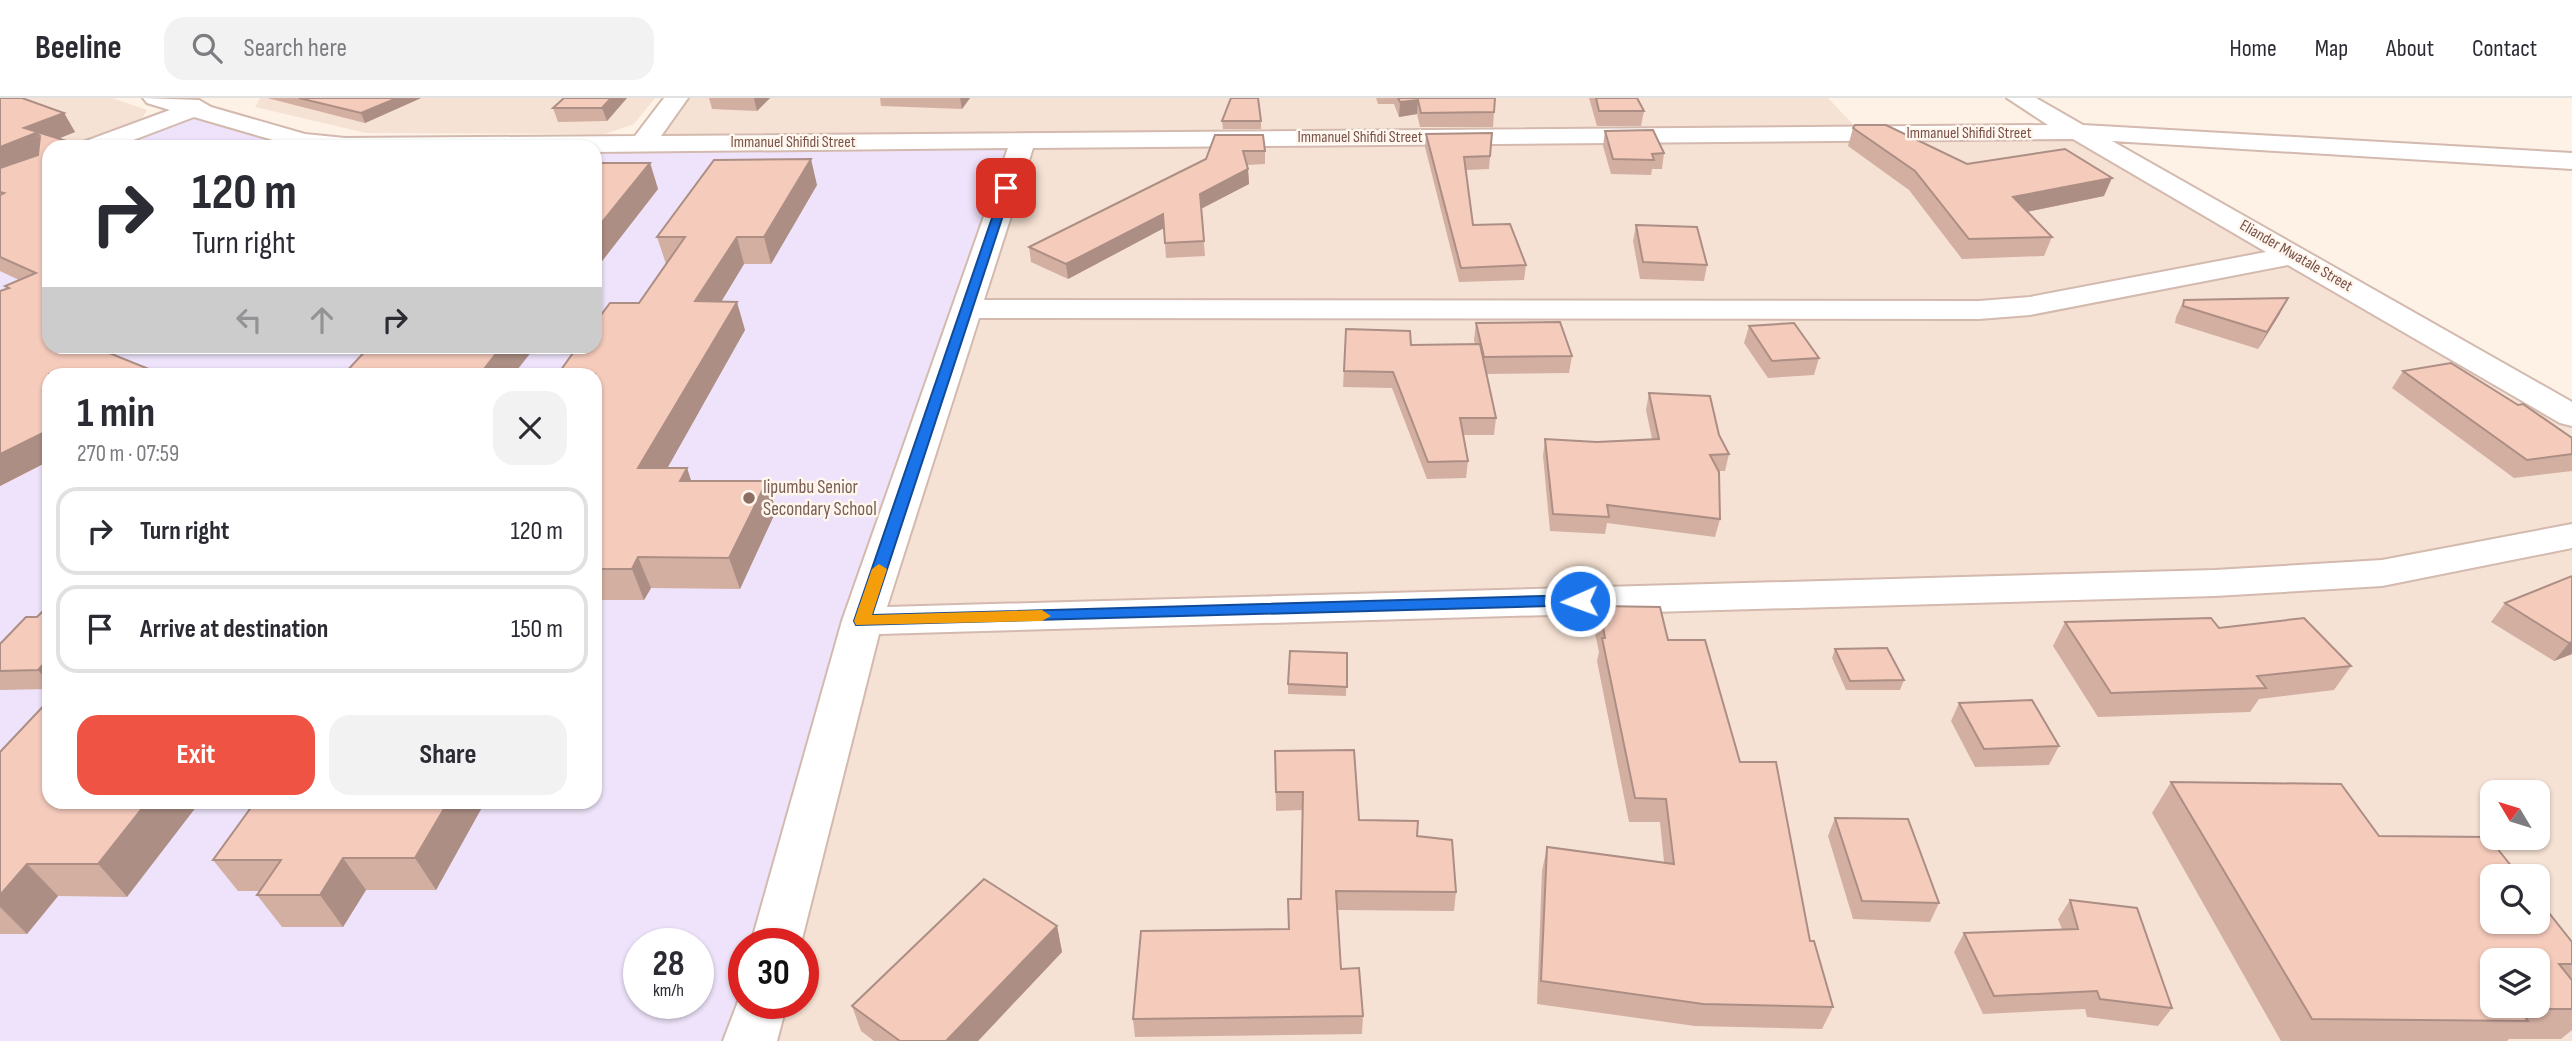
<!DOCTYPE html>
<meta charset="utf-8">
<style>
:root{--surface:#fff;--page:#f2f2f3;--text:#2b2b33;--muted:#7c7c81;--line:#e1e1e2;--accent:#ef5344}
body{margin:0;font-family:"Sofia Sans Condensed",sans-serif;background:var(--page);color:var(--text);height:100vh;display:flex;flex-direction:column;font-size:26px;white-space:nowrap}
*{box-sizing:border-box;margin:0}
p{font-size:23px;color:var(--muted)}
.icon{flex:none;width:38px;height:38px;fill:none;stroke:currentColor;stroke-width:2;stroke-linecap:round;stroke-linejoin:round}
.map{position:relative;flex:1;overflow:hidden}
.sheet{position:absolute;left:42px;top:270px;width:560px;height:441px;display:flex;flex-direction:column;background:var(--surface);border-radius:21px;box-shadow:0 2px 5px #0004}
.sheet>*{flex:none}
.guide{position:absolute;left:42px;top:42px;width:560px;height:214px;border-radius:21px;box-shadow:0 2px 5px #0004;background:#fff;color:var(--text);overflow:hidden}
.needle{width:46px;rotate:308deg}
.controls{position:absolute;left:2480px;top:682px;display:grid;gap:14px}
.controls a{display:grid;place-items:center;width:70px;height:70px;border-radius:14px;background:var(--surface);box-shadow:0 2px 5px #0004;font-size:35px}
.speed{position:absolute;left:623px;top:830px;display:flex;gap:14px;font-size:35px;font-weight:700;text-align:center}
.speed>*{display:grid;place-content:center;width:91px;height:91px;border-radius:50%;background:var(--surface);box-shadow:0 2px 5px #0004;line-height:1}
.speed small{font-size:18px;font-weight:400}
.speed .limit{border:10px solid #d22;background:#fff;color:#111}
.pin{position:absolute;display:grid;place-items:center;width:60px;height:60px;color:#fff;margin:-30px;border-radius:14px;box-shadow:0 4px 10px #0006}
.me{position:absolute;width:77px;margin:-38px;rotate:268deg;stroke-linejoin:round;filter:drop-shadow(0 0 5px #0008)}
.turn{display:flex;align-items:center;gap:24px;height:147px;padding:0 35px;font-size:32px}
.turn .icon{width:91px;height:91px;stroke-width:2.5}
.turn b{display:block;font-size:49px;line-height:60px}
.lanes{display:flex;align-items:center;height:66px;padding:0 35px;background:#0003;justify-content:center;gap:35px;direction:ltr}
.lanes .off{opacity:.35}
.round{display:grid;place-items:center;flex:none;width:74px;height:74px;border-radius:21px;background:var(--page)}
.headline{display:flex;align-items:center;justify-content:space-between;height:119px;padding:0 35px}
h1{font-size:42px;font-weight:700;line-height:52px}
.button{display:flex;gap:14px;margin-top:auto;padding:14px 35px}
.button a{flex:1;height:80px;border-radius:21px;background:var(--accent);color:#fff;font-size:28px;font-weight:700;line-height:80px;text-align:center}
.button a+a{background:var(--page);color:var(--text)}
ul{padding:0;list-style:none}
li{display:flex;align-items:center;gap:21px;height:88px;margin:0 14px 10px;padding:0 21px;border:4px solid var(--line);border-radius:21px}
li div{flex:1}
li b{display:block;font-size:26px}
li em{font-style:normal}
header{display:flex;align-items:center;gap:42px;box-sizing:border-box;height:98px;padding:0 35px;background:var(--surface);border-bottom:2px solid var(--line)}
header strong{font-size:33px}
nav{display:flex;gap:38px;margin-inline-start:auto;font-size:24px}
.search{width:490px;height:63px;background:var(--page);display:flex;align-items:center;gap:18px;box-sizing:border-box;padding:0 24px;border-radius:21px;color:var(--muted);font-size:26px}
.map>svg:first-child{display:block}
.residential{fill:#f6e2d4;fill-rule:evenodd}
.education{fill:#eee3fa;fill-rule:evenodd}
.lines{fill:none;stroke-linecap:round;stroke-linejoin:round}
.minor-casing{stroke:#d3b9ae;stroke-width:4}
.minor{fill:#fff;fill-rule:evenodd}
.wall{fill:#d3afa2}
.shaded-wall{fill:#ac8e84}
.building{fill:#f5cbbc;stroke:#ac8e84;stroke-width:2;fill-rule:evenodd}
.route{fill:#1a73e8;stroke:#114b97;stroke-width:2}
.slow{fill:#f59e0b}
.education-dot{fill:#8d6e63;stroke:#fff6ee;stroke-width:2.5}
.labels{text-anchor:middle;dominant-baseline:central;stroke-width:5;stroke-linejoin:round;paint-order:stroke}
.far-street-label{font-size:16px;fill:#795349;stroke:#fff6ee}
.education-label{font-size:19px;fill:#785e54;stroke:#fff6ee;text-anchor:start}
</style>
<header>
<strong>Beeline</strong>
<div class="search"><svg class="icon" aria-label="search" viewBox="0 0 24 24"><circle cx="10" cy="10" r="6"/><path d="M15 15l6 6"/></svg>Search here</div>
<nav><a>Home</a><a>Map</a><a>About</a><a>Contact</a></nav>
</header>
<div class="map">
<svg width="2572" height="943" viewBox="0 0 2572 943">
<rect width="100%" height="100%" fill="#fef1e6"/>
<g class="residential">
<path d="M0 0H112L147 12 142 20 63 49H49Z"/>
<path d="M260 0H655L634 26 605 36 366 35 255 9Z"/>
<path d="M676 0H1828L1862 36 2082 34 2572 318V943H750L761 905H803V845H776L862 523 643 45ZM2492 695H2538V740H2492ZM2492 779H2538V824H2492ZM2492 863H2538V908H2492Z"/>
</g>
<path class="education" d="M193 11 303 43 1023 42 862 523 776 845H744V905H761L750 943H0V84L49 248H595V49H92ZM49 276H595V704H49ZM639 845H698V905H639Z"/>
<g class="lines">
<g class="minor-casing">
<g id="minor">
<path d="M143 0 199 2 211 9 305 36 345 40 635 38 664 0H688L661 38 2048 27 2007 0H2036L2083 27 2572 55V71L2112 43 2572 304V328L2560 325 2288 167 2030 217 1979 221 979 220 887 509 2215 472 2382 462 2572 426V450L2382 488 2215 498 879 536 801 845H751L842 523 1008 50 595 54V49H297L194 19 115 49H79L83 44 170 12 147 5ZM2073 41 2266 154 2030 199 1979 203 984 202 1033 50Z"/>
<path d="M744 888V905H787L777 943H723Z"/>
</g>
</g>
<use href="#minor" class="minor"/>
</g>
<g class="wall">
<path d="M0 0 64 15 75 34 59 40 49 276V363L0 388V193L7 191 5 188 19 182 0 173Z"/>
<path d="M267 0H421L365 25Z"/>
<path d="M627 0 607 23 558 24 553 10Z"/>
<path d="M709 0H770L757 13 712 11Z"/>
<path d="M880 0H970L962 11 881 8Z"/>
<path d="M1376 0H1495L1493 29H1420L1417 16 1399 19 1394 6H1378Z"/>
<path d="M1589 0H1637L1644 13 1641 28H1597Z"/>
<path d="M1222 23H1261V31H1223Z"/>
<path d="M1853 30 1967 66 2104 98 2027 114 2052 139 2044 158 1962 161 1909 92 1848 48Z"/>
<path d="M1605 33 1664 55 1662 71H1652L1651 77 1611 76 1603 48Z"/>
<path d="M1492 35 1489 71 1466 72 1473 127 1526 167 1524 182 1459 184 1425 49 1426 36Z"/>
<path d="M1215 37 1265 53V66L1247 67 1248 71 1249 86 1201 110 1205 158 1166 160 1164 130 1068 181 1031 164 1029 149 1206 61Z"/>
<path d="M595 65H650L658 91 599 167H595Z"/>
<path d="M817 87 771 166H744L721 204 745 232 667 370H687L691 383H767L776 413 740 491 651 490 644 502H595V276L639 205 666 166 657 139Z"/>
<path d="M1636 127 1707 167 1704 183 1640 181 1633 143Z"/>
<path d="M2288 200 2279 217 2258 251 2175 225 2176 219 2184 202Z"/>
<path d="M1476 225 1572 258 1569 275 1486 276 1496 320 1494 337H1463L1468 363 1466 380 1427 381 1392 290 1343 289 1346 231 1411 247 1475 246 1474 242Z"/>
<path d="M1749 228 1819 260 1814 277 1768 280 1744 245Z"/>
<path d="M2403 273 2572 340V373L2514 380 2392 290Z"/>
<path d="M1649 295 1719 337 1729 356 1725 373H1718L1720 421 1715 439 1607 425 1605 436 1550 433 1543 358 1545 341 1597 344 1652 341 1646 312Z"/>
<path d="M2572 478V556L2554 563 2491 524 2505 505Z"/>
<path d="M49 507V591L0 592V546L37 519Z"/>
<path d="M1599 508 1668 542 1740 664 1810 843 1833 909 1822 931 1695 928 1537 906 1542 773 1547 749 1664 764 1660 724H1629L1597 563 1599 554 1594 531Z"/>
<path d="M2065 524 2219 530 2351 568 2334 592 2259 601 2250 614 2098 619 2053 548Z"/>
<path d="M1835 551 1904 582 1900 592H1846L1832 560Z"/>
<path d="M1347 555 1346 598 1288 596V586Z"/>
<path d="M1959 605 2059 648 2049 667 1975 669 1951 623Z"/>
<path d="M1275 653 1359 722 1417 738 1456 794 1454 813 1338 812 1341 871 1363 918 1362 936 1135 939 1133 921 1288 831V801H1301L1303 712 1276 713Z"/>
<path d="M0 654 127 799 58 798 27 836H0Z"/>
<path d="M2171 684 2572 844V932L2561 941H2509L2507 943H2281L2152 715Z"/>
<path d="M255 704H485L436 792H366L343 829H282L257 797 260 793H238L213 762Z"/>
<path d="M1835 720 1939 805 1930 824 1853 821 1828 738Z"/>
<path d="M2070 802 2172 910 2158 928 2087 919 2085 911 1983 916 1954 854 1964 835 2062 831 2058 821Z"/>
<path d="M1057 828 1062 854 978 943H874L861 933 852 908Z"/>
</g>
<g class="shaded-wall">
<path d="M397 0H421L365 25 361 15Z"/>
<path d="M611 0H627L607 23 602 10Z"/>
<path d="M755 0H770L757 13 754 1Z"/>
<path d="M960 0H970L962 11Z"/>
<path d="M1418 2 1417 16 1399 19 1400 4Z"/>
<path d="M64 15 75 34 45 46 40 38 36 35 48 55 0 73V49L24 30Z"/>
<path d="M811 61 817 87 771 166 764 139Z"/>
<path d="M650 65 658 91 599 167 595 155V133Z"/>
<path d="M1248 71 1249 86 1201 111 1200 96Z"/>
<path d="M2112 80 2104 98 2006 118 2013 99Z"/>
<path d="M1163 116 1164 130 1068 181 1066 166Z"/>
<path d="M737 139 744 166 704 232 695 203Z"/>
<path d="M2288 200 2279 217 2258 251 2267 234Z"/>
<path d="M737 204 745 232 650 401 638 370Z"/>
<path d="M502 248H536L514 276H480Z"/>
<path d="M49 332V363L0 388V356Z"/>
<path d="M687 370 697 401 680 383Z"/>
<path d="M767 383 776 413 740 491 729 460Z"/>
<path d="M638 459 651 490 644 502 632 471Z"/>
<path d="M2572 544V556L2554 563 2569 545Z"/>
<path d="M49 560V585L38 572Z"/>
<path d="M147 704H200L127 799 98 766Z"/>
<path d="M448 704H485L436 792 415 760Z"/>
<path d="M343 760 366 792 343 829 320 797Z"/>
<path d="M27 766 58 798 27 836 0 809V797Z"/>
<path d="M1057 828 1062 854 978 943H946Z"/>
</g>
<g class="building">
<path d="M0 0H22L64 15 24 30 86 49H49V248H92L161 276H49V332L0 356V193L9 190 5 188 36 175 0 159V97L4 95 0 94V70L38 57 40 38 36 35 0 49Z"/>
<path d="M299 0H397L361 15Z"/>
<path d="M564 0H611L602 10H553Z"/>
<path d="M1231 0H1258L1261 23H1222Z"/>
<path d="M1398 0H1495L1494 14 1421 15 1418 2 1400 4Z"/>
<path d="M1596 0H1637L1644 13H1599Z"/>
<path d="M1855 27H1886L1967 66 2065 51 2112 80 2013 99 2052 139 1969 141 1915 73 1853 30Z"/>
<path d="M1653 32 1664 55 1652 56 1654 62 1613 61 1605 33Z"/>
<path d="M1492 35 1490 58 1464 59 1473 127 1510 126 1526 167 1461 170 1426 36Z"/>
<path d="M1215 37H1263L1265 53H1243L1248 71 1200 96 1204 143 1165 145 1163 116 1066 166 1029 149 1206 61Z"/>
<path d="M811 61 764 139H737L695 203 737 204 638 370H687L680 383H767L729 460 638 459 632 471H595V276H558L578 248H595V225L610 205H639L685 139H657L714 62Z"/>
<path d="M595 65H650L595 133Z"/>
<path d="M1636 127 1697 129 1707 167 1643 164Z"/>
<path d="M2288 200 2267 234 2183 208 2184 202Z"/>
<path d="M1560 224 1572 258 1484 259 1476 225Z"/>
<path d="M1794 225 1819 260 1772 263 1749 228Z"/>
<path d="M1346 231 1410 233 1411 247 1480 246 1496 320H1460L1468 363 1428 364 1393 274 1344 273Z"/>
<path d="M370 248H502L480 276H344Z"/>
<path d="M2451 265 2518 307 2523 306 2572 340V356L2527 362 2403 273Z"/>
<path d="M1649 295 1710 298 1719 337 1729 356 1710 357 1719 374 1720 421 1607 407 1609 419 1553 416 1545 341 1597 344 1659 341Z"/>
<path d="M2572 478V544L2569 545 2505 505Z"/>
<path d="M49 507V560L38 572 0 573V546L26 519H37Z"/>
<path d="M1599 508 1660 509 1668 542H1705L1740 664H1776L1810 843H1814L1833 909 1703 906 1541 883 1547 749 1674 766 1666 701 1635 700 1602 540H1605Z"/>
<path d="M2211 520 2219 530 2304 520 2351 568 2257 578 2266 590 2111 595 2065 524Z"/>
<path d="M1887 550 1904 582 1850 583 1835 551Z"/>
<path d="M1290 553 1347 555V589L1288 586Z"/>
<path d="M49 602V704H147L98 766H27L0 797V654Z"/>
<path d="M2032 602 2059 648 1984 651 1959 605Z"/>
<path d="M1354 652 1359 722 1418 723 1417 738 1452 742 1456 794 1336 793 1341 871 1359 870 1363 918 1133 921 1141 833 1289 831 1288 801H1301L1303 694H1276L1275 653Z"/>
<path d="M2171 684 2341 686 2379 738 2488 739 2520 779H2492V824H2538V801L2572 844V866H2559L2572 882V911H2519L2528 923 2312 921ZM2492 863H2538V908H2492Z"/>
<path d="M255 704H448L415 760H343L320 797H257L281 762H213Z"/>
<path d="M1835 720 1908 721 1939 805 1862 803Z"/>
<path d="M984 781 1057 828 946 943H900L852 908Z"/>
<path d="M2070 802 2137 810 2172 910 2100 901 2097 893 1994 898 1964 835 2078 831Z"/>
</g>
<path class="route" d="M1003 88 1012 90 872 517 1580 497 1586 499V507L856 527 854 523Z"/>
<path class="slow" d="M879 466 887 471 872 517 1042 512 1051 518 1042 523 856 527 854 523 872 471Z"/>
<circle class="education-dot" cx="749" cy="400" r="7"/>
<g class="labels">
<g class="far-street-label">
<text x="1969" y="35">Immanuel Shifidi Street</text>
<text x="1360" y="39">Immanuel Shifidi Street</text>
<text x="793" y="44">Immanuel Shifidi Street</text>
<text transform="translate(2296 158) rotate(30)">Eliander Mwatale Street</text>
</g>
<g class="education-label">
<text x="763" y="389">Iipumbu Senior<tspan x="763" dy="22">Secondary School</tspan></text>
</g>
</g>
</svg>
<div class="controls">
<a><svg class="needle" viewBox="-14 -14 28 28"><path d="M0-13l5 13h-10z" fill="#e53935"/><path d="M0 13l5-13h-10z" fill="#7c7c81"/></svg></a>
<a><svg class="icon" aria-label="search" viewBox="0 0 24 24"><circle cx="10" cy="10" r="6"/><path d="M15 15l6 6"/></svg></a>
<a><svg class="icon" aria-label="layers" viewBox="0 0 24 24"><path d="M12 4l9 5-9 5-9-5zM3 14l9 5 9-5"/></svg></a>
</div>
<div class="speed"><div>28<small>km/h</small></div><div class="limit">30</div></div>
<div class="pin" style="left:1006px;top:90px;background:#d93025"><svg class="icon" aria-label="arrive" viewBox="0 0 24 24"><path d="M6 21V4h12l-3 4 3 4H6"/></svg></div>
<svg class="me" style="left:1580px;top:503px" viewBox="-20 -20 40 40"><circle r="17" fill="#1a73e8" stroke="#fff" stroke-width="3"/><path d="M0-11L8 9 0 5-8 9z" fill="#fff"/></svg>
<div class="guide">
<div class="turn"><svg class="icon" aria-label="right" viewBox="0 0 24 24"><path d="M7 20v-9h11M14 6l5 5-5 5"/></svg><div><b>120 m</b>Turn right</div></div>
<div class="lanes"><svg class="icon off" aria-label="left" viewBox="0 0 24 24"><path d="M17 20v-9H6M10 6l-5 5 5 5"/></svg><svg class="icon off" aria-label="ahead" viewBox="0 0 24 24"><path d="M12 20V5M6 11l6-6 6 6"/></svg><svg class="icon" aria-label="right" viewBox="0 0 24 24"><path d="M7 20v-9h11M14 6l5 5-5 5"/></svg></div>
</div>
<section class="sheet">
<div class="headline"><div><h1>1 min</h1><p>270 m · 07:59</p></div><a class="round"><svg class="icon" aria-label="close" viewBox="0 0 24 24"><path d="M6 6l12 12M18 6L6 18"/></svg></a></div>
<ul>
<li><svg class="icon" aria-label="right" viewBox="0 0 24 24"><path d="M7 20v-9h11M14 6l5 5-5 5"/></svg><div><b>Turn right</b></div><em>120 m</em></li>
<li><svg class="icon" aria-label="arrive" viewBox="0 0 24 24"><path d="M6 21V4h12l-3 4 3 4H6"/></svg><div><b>Arrive at destination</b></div><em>150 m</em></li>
</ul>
<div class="button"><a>Exit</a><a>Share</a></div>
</section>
</div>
